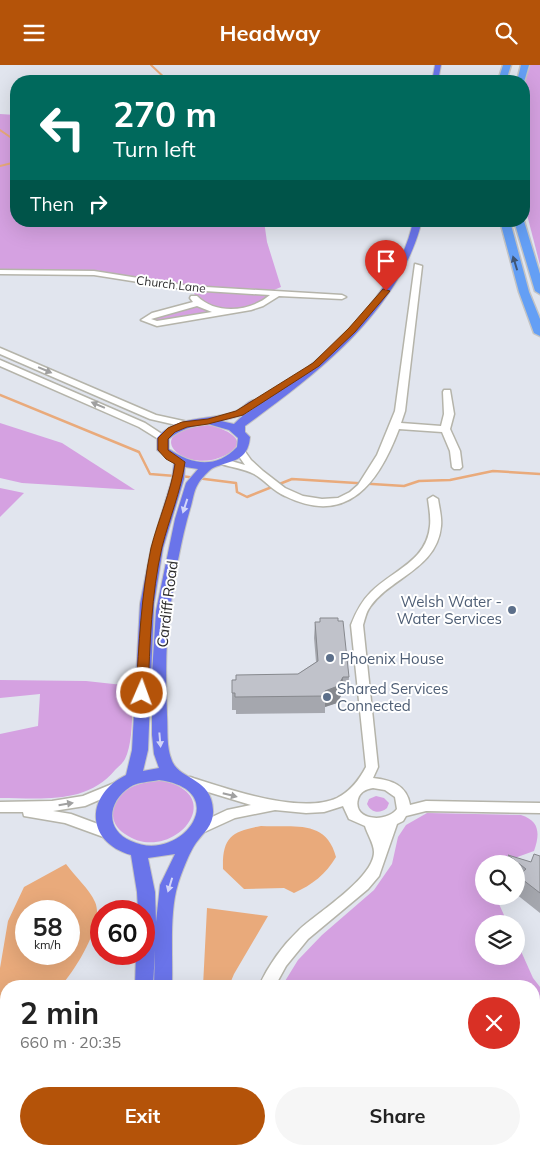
<!DOCTYPE html>
<meta charset="utf-8">
<style>
:root{--surface:#fff;--page:#f6f6f6;--text:#222;--muted:#767676;--accent:#b45309}
body{margin:0;font-family:Mulish,sans-serif;background:var(--page);color:var(--text);height:100vh;display:flex;flex-direction:column;font-size:19px;white-space:nowrap}
*{box-sizing:border-box;margin:0}
p{font-size:16px;color:var(--muted)}
.icon{flex:none;width:28px;height:28px;fill:none;stroke:currentColor;stroke-width:2;stroke-linecap:round;stroke-linejoin:round}
.map{position:relative;flex:1;overflow:hidden}
.sheet{position:absolute;left:0px;top:915px;width:540px;height:175px;display:flex;flex-direction:column;background:var(--surface);border-radius:20px 20px 0 0;box-shadow:0 5px 20px #0002}
.sheet>*{flex:none}
.top-card{position:absolute;left:10px;top:10px;width:520px;height:152px;border-radius:20px;box-shadow:0 5px 20px #0002;background:#00695c;color:#fff;overflow:hidden}
.fabs{position:absolute;left:475px;top:790px;display:grid;gap:10px}
.fabs a{display:grid;place-items:center;width:50px;height:50px;border-radius:50%;background:var(--surface);box-shadow:0 5px 20px #0002;font-size:25px}
.speed{position:absolute;left:15px;top:835px;display:flex;gap:10px;font-size:25px;font-weight:700;text-align:center}
.speed>*{display:grid;place-content:center;width:65px;height:65px;border-radius:50%;background:var(--surface);box-shadow:0 5px 20px #0002;line-height:1}
.speed small{font-size:12px;font-weight:400}
.speed .limit{border:8px solid #d22;background:#fff;color:#111}
.pin{position:absolute;display:grid;place-items:center;width:42px;height:42px;color:#fff;margin:-51px -21px;border-radius:50% 50% 50% 0;rotate:-45deg;box-shadow:0 0 5px #0007}
.pin .icon{rotate:45deg}
.me{position:absolute;width:55px;margin:-28px;rotate:2deg;stroke-linejoin:round;filter:drop-shadow(0 0 4px #0008)}
.turn{display:flex;align-items:center;gap:18px;height:105px;padding:0 20px;font-size:22px}
.turn .icon{width:65px;height:65px;stroke-width:2.5}
.turn b{display:block;font-size:35px;line-height:42px}
.then{display:flex;align-items:center;height:48px;padding:0 20px;background:#0003;gap:10px;font-size:19px}
.round{display:grid;place-items:center;flex:none;width:52px;height:52px;border-radius:26px;background:var(--page)}
.headline{display:flex;align-items:center;justify-content:space-between;height:85px;padding:0 20px}
h1{font-size:30px;font-weight:700;line-height:38px}
.primary-button{display:flex;gap:10px;margin-top:auto;padding:10px 20px}
.primary-button a{flex:1;height:58px;border-radius:30px;background:var(--accent);color:#fff;font-size:20px;font-weight:700;line-height:58px;text-align:center}
.primary-button a+a{background:var(--page);color:var(--text)}
header{display:flex;justify-content:space-between;align-items:center;height:65px;padding:0 20px;background:var(--accent);color:#fff;font-size:22px;font-weight:700}
.map>svg:first-child{display:block}
.green{fill:#d5a1e1}
.water{fill:#e9aa7b;fill-rule:evenodd}
.lines{fill:none;stroke-linecap:round;stroke-linejoin:round}
.stream-far1{stroke:#e9aa7b;stroke-width:2}
.stream{stroke:#e9aa7b;stroke-width:2.5}
.minor-casing{stroke:#b5b4aa;stroke-width:3}
.major-casing{stroke:#c4c4c4;stroke-width:2}
.highway-casing{stroke:#c4c4c4;stroke-width:3}
.minor{fill:#fff;fill-rule:evenodd}
.major{fill:#6a74ea;fill-rule:evenodd}
.highway{fill:#649ff5;fill-rule:evenodd}
.wall{fill:#a5a7ae}
.shaded-wall{fill:#86888d}
.building{fill:#c0c2ca;stroke:#86888d}
.oneway{fill:#405573}
.oneway2{fill:#a0a0a0}
.oneway3{fill:#d2d5f9}
.route{fill:#b45309;stroke:#753606}
.service-dot{fill:#5c6f8a;stroke:#fff;stroke-width:2}
.labels{text-anchor:middle;dominant-baseline:central;stroke-width:4;stroke-linejoin:round;paint-order:stroke}
.far-street-label{font-size:12px;fill:#2d2d2d;stroke:#fff}
.service-label{font-size:15px;fill:#4e5e75;stroke:#fff;text-anchor:start}
.street-label{font-size:15px;fill:#2d2d2d;stroke:#fff}
</style>
<header><svg class="icon" aria-label="menu" viewBox="0 0 24 24"><path d="M4 6h16M4 12h16M4 18h16"/></svg>Headway<svg class="icon" aria-label="search" viewBox="0 0 24 24"><circle cx="10" cy="10" r="6"/><path d="M15 15l6 6"/></svg></header>
<div class="map">
<svg width="540" height="1090" viewBox="0 0 540 1090">
<rect width="100%" height="100%" fill="#e1e5ee"/>
<g class="green">
<path d="M529 0H540V200L524 138V19Z"/>
<path d="M0 49 16 50V156H264L267 177 281 222 274 225 182 220 95 205 0 206Z"/>
<path d="M193 224 271 229 266 236C232 247 229 249 196 234Z"/>
<path d="M194 241 214 247 155 258 150 253 182 246Z"/>
<path d="M0 358 62 378 135 425 22 418 0 413Z"/>
<path d="M208 360C224 363 254 376 226 390 183 412 137 364 208 360Z"/>
<path d="M0 423 24 428 0 452Z"/>
<path d="M0 615 86 616 132 621C132 641 134 676 125 694 123 698 118 702 115 705 86 740 40 733 0 733V669L38 661 40 629 0 633Z"/>
<path d="M164 716C231 732 170 801 125 769 117 764 112 756 113 747 115 722 145 715 164 716Z"/>
<path d="M376 731 384 733 389 738 387 743C380 749 371 748 367 739L369 734Z"/>
<path d="M427 748 521 750C540 756 540 769 534 786L509 795 505 799H484V831H504L499 839 508 859H484V891H516V875L533 913 540 922V1090H271V1084H534V921H282L298 895 322 870 374 825 392 799 398 772 406 760Z"/>
</g>
<g class="water">
<path d="M261 761C292 763 326 753 336 792 326 809 312 820 294 828L284 823 244 824 223 804C222 772 232 766 261 761Z"/>
<path d="M66 799C74 810 90 825 95 837 105 859 75 905 61 921H6V963H0V903L8 856 24 822ZM26 846H69V889H26Z"/>
<path d="M207 843 268 851 234 909 229 921H203Z"/>
</g>
<g class="lines">
<g class="stream-far1">
<path d="M151 0 168 16"/>
<path d="M332 16 346 13 419 11"/>
<path d="M0 65 16 76"/>
<path d="M0 101 16 97"/>
</g>
<g class="stream">
<path d="M0 330 139 387 150 409 175 411"/>
<path d="M181 411 236 418 237 427 247 432 292 414 404 421 419 416 450 415 493 406 540 409"/>
</g>
<g class="minor-casing">
<g id="minor">
<path d="M415 199 422 201 405 346 401 358 441 361 444 349 443 327 444 325H450L454 349 450 364 460 386 462 402 460 404H454L452 402 450 386 442 367 399 364C379 417 348 462 285 431 273 426 265 415 254 409 245 404 231 402 221 399L219 397 224 394 245 400 236 387 238 385H244L251 395 263 406 285 423 303 431 322 434 338 433 350 427 358 420 377 390 395 346Z"/>
<path d="M0 205 94 206 189 221 342 230 346 232 342 234 279 231 263 241 251 245 157 261 141 255 152 248 193 237 190 233 191 231H197C216 250 250 247 270 230L189 225 94 210 0 209ZM197 241 212 247 157 256 151 254Z"/>
<path d="M0 283 156 350 188 357 190 359 185 362 150 354 0 289Z"/>
<path d="M0 295 145 358 168 373 163 376 160 375 139 362 0 301Z"/>
<path d="M433 431 438 434C439 442 442 452 441 461 437 504 391 512 370 542 366 547 365 554 363 560L378 702 373 713C391 715 407 720 410 740L426 736 540 738V748L426 746 406 751 403 756 397 759 379 811 368 824 308 874 286 901 275 921H259C268 901 283 880 299 865 317 848 374 813 374 787 374 779 367 768 365 761L349 754 343 741 324 747 306 748 275 745 235 753 200 769 195 768 193 764 195 760 227 745 251 740 185 720 183 717 185 714 190 712C228 724 300 750 337 733 351 726 359 715 366 702L351 560C356 547 361 537 371 527 393 505 427 496 430 461 431 452 429 442 428 434ZM373 723 385 725 395 732 397 744C387 758 352 756 358 734 360 727 366 724 373 723Z"/>
<path d="M117 717 122 719 124 722 122 725 85 741 53 746 71 749 114 765 116 769 114 773 109 774 65 758 24 751 23 747H0V737L52 736 83 731Z"/>
<path d="M248 1084H264L265 1090H247Z"/>
</g>
</g>
<g class="major-casing">
<g id="major">
<path d="M435 0H441L438 16H432Z"/>
<path d="M413 156H421L420 163C395 250 315 310 245 361V367L250 372C248 397 231 395 213 403 209 405 200 415 198 419 194 425 193 434 191 441 181 474 175 510 170 545 165 579 166 616 167 650 168 665 166 682 172 696 180 715 212 713 213 745 214 760 204 767 196 778 190 786 181 809 178 819 169 848 173 890 172 921H154L155 885 153 921H135L136 889H144V846H138L137 827 131 790C85 777 85 730 126 710L132 685 140 539 151 483 172 414 174 398 157 385V373C177 348 211 357 236 346 245 342 250 332 260 335L262 337 260 339 244 350 221 356 234 359C247 345 267 334 283 322 333 284 401 221 413 156ZM208 359 229 365 238 373 237 382C216 404 192 400 169 384V374C180 364 193 361 208 359ZM185 402 198 404 186 418 175 454 156 546 152 609V670L154 689 159 703 143 706 148 685 154 539 163 483 184 414ZM159 715C235 725 181 800 131 776 105 765 107 737 130 722 138 717 149 717 159 715ZM175 789 160 820 156 857 155 827 148 793Z"/>
<path d="M124 1084H144L143 1090H123Z"/>
<rect x="146" y="1084" width="20" height="6"/>
</g>
</g>
<g class="highway-casing">
<g id="highway">
<path d="M503 0H511L506 16H498Z"/>
<path d="M521 0H529L524 17 517 16Z"/>
<path d="M500 156H510L529 227 540 254V271L534 268 519 227Z"/>
<path d="M514 156H524L540 209V229L535 226Z"/>
</g>
</g>
<use href="#minor" class="minor"/>
<use href="#major" class="major"/>
<use href="#highway" class="highway"/>
</g>
<g class="wall">
<path d="M315 557 349 612 348 629H342L337 638 325 642V648L236 649V645H232V615L298 609 316 597 314 573Z"/>
<path d="M508 790 531 797 540 791V848L516 829V799H506Z"/>
</g>
<path class="shaded-wall" d="M343 612 342 629 337 638 325 642V626Z"/>
<g class="building">
<path d="M320 553H338V556H343L349 612H343L338 621 325 626V631L235 632V628H232V615H236V610L298 609 318 596 315 557H320Z"/>
<path d="M534 789 540 791V828L518 811 526 804 508 790 531 797Z"/>
</g>
<defs><path id="oneway-solid" d="M-6-.8H1V-3.2L6.5 0L1 3.2V.8H-6Z" transform="scale(1.25)"/></defs>
<use class="oneway" href="#oneway-solid" transform="translate(515 198) rotate(-107)"/>
<g class="oneway2">
<use href="#oneway-solid" transform="translate(45 305) rotate(23)"/>
<use href="#oneway-solid" transform="translate(98 340) rotate(-157)"/>
<use href="#oneway-solid" transform="translate(230 730) rotate(14)"/>
<use href="#oneway-solid" transform="translate(66 739) rotate(-9)"/>
</g>
<g class="oneway3">
<use href="#oneway-solid" transform="translate(185 441) rotate(108)"/>
<use href="#oneway-solid" transform="translate(160 675) rotate(85)"/>
<use href="#oneway-solid" transform="translate(170 820) rotate(107)"/>
</g>
<path class="route" d="M383 224 390 226 355 267 319 301 243 350 208 359 187 362 175 367 168 374V385L185 397C181 426 169 454 162 482 151 530 150 579 148 628L146 631H137L136 628C139 579 141 531 151 483 158 455 171 427 175 399L166 394 158 385V373L168 363 182 357 208 354 236 346 313 298 349 263Z"/>
<g class="service-dot">
<circle cx="512" cy="545" r="5"/>
<circle cx="330" cy="593" r="5"/>
<circle cx="327" cy="632" r="5"/>
</g>
<g class="labels">
<g class="far-street-label">
<text transform="translate(171 219) rotate(7)">Church Lane</text>
</g>
<g class="service-label">
<text x="502" y="536" text-anchor="end">Welsh Water -<tspan x="502" dy="17">Water Services</tspan></text>
<text x="340" y="593">Phoenix House</text>
<text x="337" y="623">Shared Services<tspan x="337" dy="17">Connected</tspan></text>
</g>
<g class="street-label">
<text transform="translate(167 539) rotate(-83)">Cardiff Road</text>
</g>
</g>
</svg>
<div class="fabs">
<a><svg class="icon" aria-label="search" viewBox="0 0 24 24"><circle cx="10" cy="10" r="6"/><path d="M15 15l6 6"/></svg></a>
<a><svg class="icon" aria-label="layers" viewBox="0 0 24 24"><path d="M12 4l9 5-9 5-9-5zM3 14l9 5 9-5"/></svg></a>
</div>
<div class="speed"><div>58<small>km/h</small></div><div class="limit">60</div></div>
<div class="pin" style="left:386px;top:226px;background:#d93025"><svg class="icon" aria-label="arrive" viewBox="0 0 24 24"><path d="M6 21V4h12l-3 4 3 4H6"/></svg></div>
<svg class="me" style="left:142px;top:628px" viewBox="-20 -20 40 40"><circle r="17" fill="#b45309" stroke="#fff" stroke-width="3"/><path d="M0-11L8 9 0 5-8 9z" fill="#fff"/></svg>
<div class="top-card">
<div class="turn"><svg class="icon" aria-label="left" viewBox="0 0 24 24"><path d="M17 20v-9H6M10 6l-5 5 5 5"/></svg><div><b>270 m</b>Turn left</div></div>
<div class="then">Then<svg class="icon" aria-label="right" viewBox="0 0 24 24"><path d="M7 20v-9h11M14 6l5 5-5 5"/></svg></div>
</div>
<section class="sheet">
<div class="headline"><div><h1>2 min</h1><p>660 m · 20:35</p></div><a class="round" style="background:#d93025;color:#fff"><svg class="icon" aria-label="close" viewBox="0 0 24 24"><path d="M6 6l12 12M18 6L6 18"/></svg></a></div>
<div class="primary-button"><a>Exit</a><a>Share</a></div>
</section>
</div>
